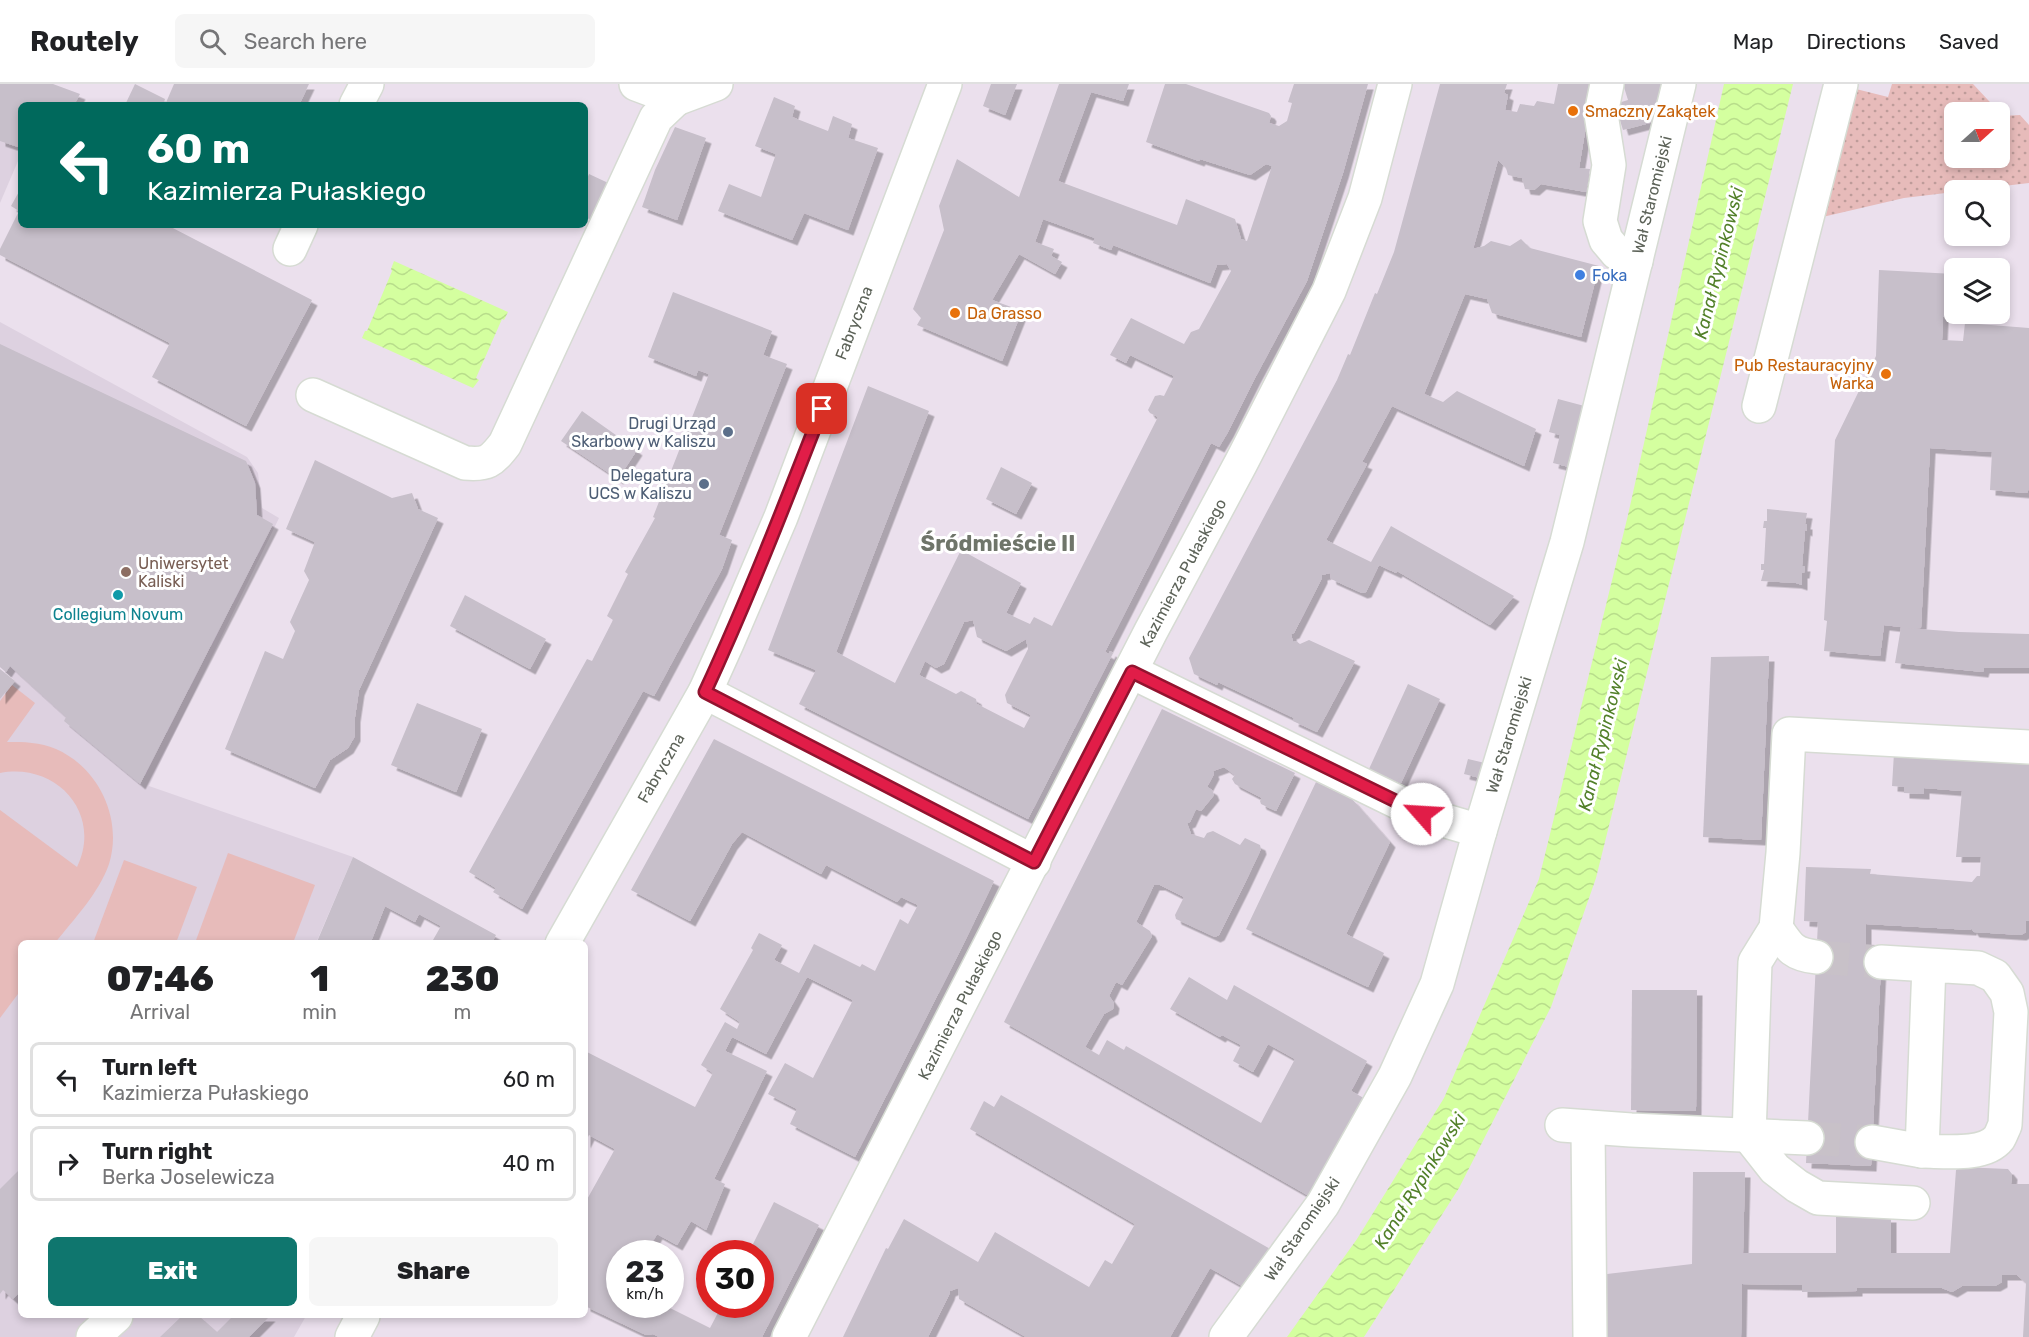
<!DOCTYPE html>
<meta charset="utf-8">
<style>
:root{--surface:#fff;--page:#f6f6f6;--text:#202124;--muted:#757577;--line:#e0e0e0;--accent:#0f766e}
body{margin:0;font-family:Rubik,sans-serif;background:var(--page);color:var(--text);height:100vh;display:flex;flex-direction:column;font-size:22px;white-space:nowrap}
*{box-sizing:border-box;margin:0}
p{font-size:20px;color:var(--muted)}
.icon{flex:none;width:33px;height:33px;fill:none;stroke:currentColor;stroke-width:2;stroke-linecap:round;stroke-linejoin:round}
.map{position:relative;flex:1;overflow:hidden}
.drawer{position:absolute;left:18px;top:856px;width:570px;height:378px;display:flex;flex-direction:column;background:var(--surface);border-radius:9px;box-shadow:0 3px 9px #0003}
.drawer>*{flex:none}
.top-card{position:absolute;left:18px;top:18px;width:570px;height:126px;border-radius:9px;box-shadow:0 3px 9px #0003;background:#00695c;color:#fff;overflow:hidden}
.needle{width:39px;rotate:69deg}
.tools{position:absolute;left:1944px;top:18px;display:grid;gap:12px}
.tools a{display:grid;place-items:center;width:66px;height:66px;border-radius:9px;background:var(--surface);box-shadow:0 3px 9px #0003;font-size:30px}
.speed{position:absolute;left:606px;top:1156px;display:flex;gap:12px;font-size:30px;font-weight:700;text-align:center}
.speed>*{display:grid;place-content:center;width:78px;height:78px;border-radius:50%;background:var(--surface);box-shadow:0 3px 9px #0003;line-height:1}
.speed small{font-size:15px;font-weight:400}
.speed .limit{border:9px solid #d22;background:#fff;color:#111}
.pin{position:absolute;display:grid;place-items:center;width:51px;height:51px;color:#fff;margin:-26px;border-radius:12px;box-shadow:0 3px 9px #0006}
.me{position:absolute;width:66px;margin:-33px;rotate:296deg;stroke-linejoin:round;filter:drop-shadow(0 0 4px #0008)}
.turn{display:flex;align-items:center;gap:21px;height:126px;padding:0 30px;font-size:27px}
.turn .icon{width:78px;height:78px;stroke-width:2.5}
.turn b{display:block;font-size:42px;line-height:51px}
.eta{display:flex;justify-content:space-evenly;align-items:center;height:102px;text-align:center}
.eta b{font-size:36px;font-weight:800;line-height:42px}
.button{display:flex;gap:12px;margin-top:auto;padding:12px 30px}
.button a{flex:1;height:69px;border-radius:9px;background:var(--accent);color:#fff;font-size:24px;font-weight:800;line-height:69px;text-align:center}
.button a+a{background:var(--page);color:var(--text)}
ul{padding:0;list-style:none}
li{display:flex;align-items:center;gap:18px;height:75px;margin:0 12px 9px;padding:0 18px;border:3px solid var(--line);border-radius:9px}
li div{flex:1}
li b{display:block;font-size:22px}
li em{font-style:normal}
header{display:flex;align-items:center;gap:36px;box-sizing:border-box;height:84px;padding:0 30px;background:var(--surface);border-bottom:2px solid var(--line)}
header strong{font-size:28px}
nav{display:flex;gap:33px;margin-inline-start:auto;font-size:21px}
.search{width:420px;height:54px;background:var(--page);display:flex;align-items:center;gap:15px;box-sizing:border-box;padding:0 21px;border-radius:9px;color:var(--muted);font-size:22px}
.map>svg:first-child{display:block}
.education{fill:#ddd1e0}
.grass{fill:url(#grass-dots);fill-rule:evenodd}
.pitch{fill:#e7bbba}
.water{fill:url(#water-waves)}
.building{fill:#c7bfca;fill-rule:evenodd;filter:url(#shadow)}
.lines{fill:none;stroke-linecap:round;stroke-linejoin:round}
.minor-tunnel{stroke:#c8c1c8;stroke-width:33;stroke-dasharray:33 16;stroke-linecap:butt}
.minor-casing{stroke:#d6dbd3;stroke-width:36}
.minor{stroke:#fff;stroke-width:33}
.route-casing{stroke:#92132f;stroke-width:15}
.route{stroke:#e11d48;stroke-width:10}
.food-dot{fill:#e8710a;stroke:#fff;stroke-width:2}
.shop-dot{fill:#3f7fe0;stroke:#fff;stroke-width:2}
.service-dot{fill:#5c6f8a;stroke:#fff;stroke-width:2}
.education-dot{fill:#8d6e63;stroke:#fff;stroke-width:2}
.culture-dot{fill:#0f9aa8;stroke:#fff;stroke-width:2}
.labels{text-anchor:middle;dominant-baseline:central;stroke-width:6;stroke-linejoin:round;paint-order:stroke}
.food-label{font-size:16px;fill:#c56008;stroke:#fff;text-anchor:start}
.street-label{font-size:16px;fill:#5d6359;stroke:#fff}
.shop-label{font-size:16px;fill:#366cbe;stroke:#fff;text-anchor:start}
.service-label{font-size:16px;fill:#4e5e75;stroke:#fff;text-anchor:end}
.education-label{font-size:16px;fill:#785e54;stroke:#fff;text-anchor:start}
.culture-label{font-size:16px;fill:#0d838f;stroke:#fff}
.water-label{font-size:18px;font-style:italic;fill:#528029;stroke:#fff}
.district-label{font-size:22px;font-weight:bold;fill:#6f756a;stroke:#fff}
</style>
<header>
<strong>Routely</strong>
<div class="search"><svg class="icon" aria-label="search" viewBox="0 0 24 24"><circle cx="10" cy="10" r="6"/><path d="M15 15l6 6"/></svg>Search here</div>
<nav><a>Map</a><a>Directions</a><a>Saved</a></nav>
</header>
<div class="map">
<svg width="2029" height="1253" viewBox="0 0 2029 1253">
<defs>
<pattern id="grass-dots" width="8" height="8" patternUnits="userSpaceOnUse" patternTransform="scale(1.5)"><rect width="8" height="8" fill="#e7bbba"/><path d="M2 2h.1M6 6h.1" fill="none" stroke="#be9c9a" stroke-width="1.8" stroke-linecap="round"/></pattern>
<pattern id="water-waves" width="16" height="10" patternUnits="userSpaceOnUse" patternTransform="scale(1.5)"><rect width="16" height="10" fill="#d4ff9f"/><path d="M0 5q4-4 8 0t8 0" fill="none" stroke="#b8dd8b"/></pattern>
<filter id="shadow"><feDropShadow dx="5.5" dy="5.5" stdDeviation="0" flood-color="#0004"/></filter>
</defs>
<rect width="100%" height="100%" fill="#ebe0ed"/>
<g class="education">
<path d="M0 16 21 24V70L0 119Z"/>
<path d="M0 238 247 373 258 389 262 424 279 434 149 702 353 773 316 859 21 860V1232H306L294 1253H0V615L15 597 0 583Z"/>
</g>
<path class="grass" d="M1892 0H1973L2003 32 2020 31 2029 41V99L1970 106H1954V108L1904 114 1814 135 1848 3 1888 13ZM1954 28H2000V74H1954Z"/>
<g class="pitch">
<path d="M12 601 35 619 7 658C24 658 40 658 56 665 99 684 123 735 109 780 99 809 74 835 55 859L21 860V906L0 934V726L77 783C103 729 56 678 0 689V617Z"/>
<path d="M228 769 315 801 293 859H195Z"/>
<path d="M124 776 197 803 176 859H93Z"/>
</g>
<g class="water">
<path d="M1724 0H1793L1596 794 1551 923 1459 1104 1364 1253H1287L1357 1155 1444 1014 1539 795 1628 431Z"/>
<path d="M394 177 508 228 504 236 502 235 476 294 479 296 473 304 362 254 365 247H367L392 187 391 185Z"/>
</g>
<g class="building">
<path d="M0 0H53L80 10 74 21H21V64L0 57Z"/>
<path d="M135 0 165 15 163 21H125Z"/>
<path d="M174 0H309L299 21H165Z"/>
<path d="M991 0H1017L1005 31 983 22Z"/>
<path d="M1059 0H1129L1123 17 1091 8 1058 97 1177 141 1186 115 1235 135 1241 155 1247 157 1272 82 1266 80 1250 91 1200 75 1199 77 1146 58 1165 0H1186L1269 29 1271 32 1269 39 1279 42 1287 37 1292 19 1288 18 1294 0H1368L1343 89 1307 197 1255 294 1228 348 1219 363 1211 359 1105 568 1109 570 1110 567 1113 569 1028 735 799 620 816 586 768 566 868 302 929 327 836 568 895 599 961 466 1021 499 1006 529 1030 540 1034 533 1052 542 1158 333 1150 329 1148 326 1155 312 1160 311 1164 312 1174 292 1130 271 1126 279 1110 271 1131 234 1184 260 1191 248 1199 245 1231 187 1227 180 1217 181 1210 199 1113 161 1111 166 1093 159 1095 154 1043 135 1035 158 1054 165 1051 172 1062 178 1055 190 1019 170 992 216 1022 227 1002 277 917 241 921 234 913 225 944 146 939 122 957 75 1019 113ZM973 536 977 553 1006 567 1026 555 1028 565 1005 611 1007 619 1031 631 1024 644 977 620 976 615 961 607 956 610 919 591 925 577 936 584 944 580 964 538Z"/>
<path d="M1440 0H1507L1504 9 1508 11 1505 26 1517 28 1520 20 1534 22 1537 17 1554 20 1558 0H1593L1579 84 1590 85 1586 108 1541 100 1534 106 1525 105 1522 94 1508 91 1506 84 1498 76 1473 165 1484 162 1491 157 1510 162 1521 155 1530 164 1599 182 1581 253 1492 229 1487 215 1465 210 1424 310 1443 318 1457 307 1536 345 1524 382 1392 322 1362 378 1367 380 1326 456 1371 478 1391 442 1514 512 1490 541 1397 487 1396 489 1379 481 1366 508 1362 509 1331 495 1330 489 1322 491V494L1294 549 1291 550 1293 558 1296 557 1300 560 1309 556 1355 577 1317 648 1293 637 1294 634 1218 598 1217 601 1194 590 1189 574 1337 296 1348 270 1350 271 1375 209 1377 210 1394 168Z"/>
<path d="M1623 0H1673L1665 35 1623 46 1615 20 1628 16Z"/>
<path d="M774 13 795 22 792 33 828 47 833 32 852 40 848 54 878 64 848 146 804 129 792 156 718 127 729 100 761 113 776 70 755 62Z"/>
<path d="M675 43 706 54 677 136 642 123 655 86Z"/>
<path d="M589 90 619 104 602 141 585 133V100Z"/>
<path d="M21 104V141H167L312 216 246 342 152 293 170 259 0 171V165L19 127 11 122Z"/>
<path d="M1879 186 1954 190V228L1951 231 1943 233 1942 256 1963 257 1965 239 2029 244V404L2027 409 1990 406 1992 368 1930 364 1921 544H1908L1959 548 2029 550V584H1984L1983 588 1895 579 1901 543 1884 541 1880 572 1824 567 1827 537 1824 536 1835 356 1876 272Z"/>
<path d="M673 208 772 247 763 271 787 280 719 451 732 456 722 485 654 612 643 607 522 825 493 808 496 804 469 788 587 575 592 577 613 536 607 532 628 490 625 488 655 434 653 433 709 290 698 286 696 292 648 273Z"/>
<path d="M0 260 246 377 255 399 257 431 273 440 140 700 64 637 66 633 10 582 6 588 0 583Z"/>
<path d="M1558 315 1592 324 1577 385 1553 379 1560 351 1549 348Z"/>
<path d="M582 327 637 366 618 395 561 357Z"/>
<path d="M315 376 392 414 412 409 418 425 438 434 359 606 355 633V652L348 664 330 676 315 704 225 665 265 567 283 575 295 547 290 538 309 496 304 487 315 458 286 445Z"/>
<path d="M1001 383 1032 399 1016 430 986 415Z"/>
<path d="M1767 425 1807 429 1805 440H1807V447L1805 446 1802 482H1805L1804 489H1802V501L1796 499 1761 497 1764 486H1761V480H1764L1766 444H1763L1764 437H1767Z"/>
<path d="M465 511 546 555 530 585 450 542Z"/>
<path d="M1769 572 1761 756 1703 753 1711 573Z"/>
<path d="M0 585 15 597 0 615Z"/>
<path d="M1408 600 1440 615 1401 699 1369 685Z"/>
<path d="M417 619 482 645 456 708 391 681Z"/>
<path d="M1162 625 1295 689 1276 727 1261 720 1260 717 1262 714 1235 700 1232 695 1235 691 1224 683 1213 687 1214 690 1207 703 1212 706 1214 711 1201 727 1196 725 1190 738 1187 739 1191 750 1204 754 1207 749 1213 747 1240 761 1245 754 1260 761 1261 765 1244 801 1219 851 1215 853 1176 835 1175 831 1184 813 1160 801H1154L1136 838 1150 847 1152 852 1122 901 1116 898 1109 912 1114 919 1113 925 1104 930 1085 963 1099 971 1107 956 1124 966 1126 962 1261 1039 1295 975 1268 960 1253 988 1233 977 1241 961 1222 951 1220 953 1170 925 1189 893 1227 916 1234 901 1367 977 1351 1007 1371 1018 1316 1116 1004 938Z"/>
<path d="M714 655 994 797 960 867 855 1073 790 1040 797 1025 768 1010 785 979 813 994 853 916 807 893 766 970 732 953 725 967 767 987 714 1095 725 1100 706 1146 691 1137 677 1161 657 1150 653 1157 661 1161 656 1170H620V1221H664L710 1244 722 1221H760V1170H748L774 1118 819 1141 762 1253H659L653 1250 646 1251 585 1222V1119L615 1065 589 1051 585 1059V967L695 1023 713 989 701 981 725 938 737 945 740 938 720 925 753 866 751 864 759 849 782 861 774 876 799 889 814 860 860 883 862 880 875 887 900 835 908 840 918 821 901 813 897 818 826 781 821 790 742 748 732 760 690 837 631 806Z"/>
<path d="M1894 669 2029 678V837H2026V848L2021 851 1974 848 1971 844V846L1866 840V861L1882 862 1871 1082 1806 1079 1818 838 1804 837 1806 783 1871 785 1870 790 1972 798 1977 792H1980L1981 773H1956L1962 707 1924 704V710L1904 709V703L1892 702Z"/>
<path d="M1468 675 1485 679 1480 694 1464 690Z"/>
<path d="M1316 698 1352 715 1390 758 1346 850 1384 869 1368 903 1246 845Z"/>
<path d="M353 773 496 851 491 860H439L433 856 441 842 419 830 415 838 385 822 370 860H316Z"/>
<path d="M1632 906H1697L1696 1027 1631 1026Z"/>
<path d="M1001 1011 1272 1166 1242 1202 1210 1184 1170 1253H1026L959 1215 958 1204 950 1207 949 1211 928 1253H843L886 1164 888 1165 904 1135 978 1178 995 1148 1089 1203 1105 1176 1112 1180 1135 1140 970 1045 984 1017 994 1023Z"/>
<path d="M1960 1083 2008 1085 2012 1090 2011 1100H2029V1253H2023L2026 1199 2017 1191H2002V1198L1995 1202H1962L1952 1208 1942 1204H1857V1207L1802 1208V1201L1742 1200 1741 1253H1607V1190L1692 1180 1693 1088H1745L1743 1169H1836V1133H1891V1169H1950L1956 1086Z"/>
<path d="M21 1084V1207L13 1215 3 1206 0 1210V1105Z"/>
<path d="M182 1232H199L217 1248 233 1232H270L249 1253H160Z"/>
</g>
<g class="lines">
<g class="minor-tunnel">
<path d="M1816 873 1881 878"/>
<path d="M1807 1054 1872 1058"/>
</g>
<g class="minor-casing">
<g id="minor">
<path d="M636 0 676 15 716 0"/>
<path d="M1607 0 1601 30 1609 81 1600 137 1606 156 1617 169 1636 177"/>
<path d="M356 21 367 0"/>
<path d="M290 165 301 141"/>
<path d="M313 311 465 379C487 381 491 378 505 360L656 34 676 15"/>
<path d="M1759 322 1841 0"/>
<path d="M1132 588 1422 730 1480 747"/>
<path d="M705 608 1034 778"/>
<path d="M1776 844C1789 863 1792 870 1816 873"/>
<path d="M562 860 705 608 728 557 781 433 945 0"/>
<path d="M1881 878 1978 884 1995 892 2007 909 2011 928 2005 1041C2003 1045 2001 1051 1999 1054 1984 1073 1943 1067 1922 1067L1929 881"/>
<path d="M1562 1041 1631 1046 1807 1054"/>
<path d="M1588 1043 1590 1253"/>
<path d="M1872 1058 1922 1067"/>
<path d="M1913 1119 1818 1114 1797 1102 1775 1085 1749 1052 1755 878 1776 844 1783 769 1789 650 2029 663"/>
<path d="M93 1253 116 1232"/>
<path d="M352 1253 363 1232"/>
<path d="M789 1253 1151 547 1241 379 1329 207 1365 114 1395 0"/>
<path d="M1226 1253 1323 1120 1395 992 1437 900 1480 747 1567 458 1679 0"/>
</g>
</g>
<use href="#minor" class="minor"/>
</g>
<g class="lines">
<g class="route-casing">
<path id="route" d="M822 325C785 420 748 515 705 608L1034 778 1132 588 1422 730"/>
</g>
<use href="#route" class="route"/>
</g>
<g class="food-dot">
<circle cx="1573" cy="27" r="6"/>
<circle cx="955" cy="229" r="6"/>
<circle cx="1886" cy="290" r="6"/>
</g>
<circle class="shop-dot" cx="1580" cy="191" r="6"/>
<g class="service-dot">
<circle cx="728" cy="348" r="6"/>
<circle cx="704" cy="400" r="6"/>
</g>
<circle class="education-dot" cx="126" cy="488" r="6"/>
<circle class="culture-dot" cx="118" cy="511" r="6"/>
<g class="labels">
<g class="food-label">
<text x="1585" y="27">Smaczny Zakątek</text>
<text x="967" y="229">Da Grasso</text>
<text x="1874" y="281" text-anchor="end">Pub Restauracyjny<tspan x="1874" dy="18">Warka</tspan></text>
</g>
<g class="street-label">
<text transform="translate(1652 111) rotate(-76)">Wał Staromiejski</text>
<text transform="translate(854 239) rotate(-69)">Fabryczna</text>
<text transform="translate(1183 489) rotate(-62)">Kazimierza Pułaskiego</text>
<text transform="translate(1509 651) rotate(-73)">Wał Staromiejski</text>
<text transform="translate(661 684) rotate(-60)">Fabryczna</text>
<text transform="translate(960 921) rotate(-63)">Kazimierza Pułaskiego</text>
<text transform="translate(1302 1145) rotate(-56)">Wał Staromiejski</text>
</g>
<g class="shop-label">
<text x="1592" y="191">Foka</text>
</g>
<g class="service-label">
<text x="716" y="339">Drugi Urząd<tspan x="716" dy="18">Skarbowy w Kaliszu</tspan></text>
<text x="692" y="391">Delegatura<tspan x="692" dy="18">UCS w Kaliszu</tspan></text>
</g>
<g class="education-label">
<text x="138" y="479">Uniwersytet<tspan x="138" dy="18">Kaliski</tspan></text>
</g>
<g class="culture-label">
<text x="118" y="530">Collegium Novum</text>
</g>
<g class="water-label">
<text transform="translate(1719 179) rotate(-76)">Kanał Rypinkowski</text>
<text transform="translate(1603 651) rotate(-76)">Kanał Rypinkowski</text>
<text transform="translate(1420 1097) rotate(-58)">Kanał Rypinkowski</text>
</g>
<g class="district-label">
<text x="998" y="459">Śródmieście II</text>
</g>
</g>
</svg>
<div class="tools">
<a><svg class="needle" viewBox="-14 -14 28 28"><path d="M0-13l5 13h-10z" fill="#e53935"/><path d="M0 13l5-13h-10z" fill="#757577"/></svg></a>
<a><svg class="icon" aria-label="search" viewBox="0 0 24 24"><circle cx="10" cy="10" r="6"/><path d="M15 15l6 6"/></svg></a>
<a><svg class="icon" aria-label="layers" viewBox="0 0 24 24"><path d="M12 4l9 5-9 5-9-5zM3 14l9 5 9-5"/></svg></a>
</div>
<div class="speed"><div>23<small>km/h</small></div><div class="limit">30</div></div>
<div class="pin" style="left:822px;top:325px;background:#d93025"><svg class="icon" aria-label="arrive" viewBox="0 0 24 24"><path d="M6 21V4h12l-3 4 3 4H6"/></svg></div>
<svg class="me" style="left:1422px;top:730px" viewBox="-20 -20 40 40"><circle r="19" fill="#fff"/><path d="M0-13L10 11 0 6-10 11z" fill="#e11d48"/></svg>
<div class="top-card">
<div class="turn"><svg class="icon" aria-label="left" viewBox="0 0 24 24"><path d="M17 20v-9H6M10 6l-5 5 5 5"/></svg><div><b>60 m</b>Kazimierza Pułaskiego</div></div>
</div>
<section class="drawer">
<div class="eta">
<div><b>07:46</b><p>Arrival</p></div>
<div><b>1</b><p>min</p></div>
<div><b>230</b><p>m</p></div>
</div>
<ul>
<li><svg class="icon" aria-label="left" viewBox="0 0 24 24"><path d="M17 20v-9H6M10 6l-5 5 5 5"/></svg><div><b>Turn left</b><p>Kazimierza Pułaskiego</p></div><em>60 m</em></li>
<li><svg class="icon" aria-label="right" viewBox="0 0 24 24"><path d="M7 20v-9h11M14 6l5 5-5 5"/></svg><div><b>Turn right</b><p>Berka Joselewicza</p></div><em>40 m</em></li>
</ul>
<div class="button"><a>Exit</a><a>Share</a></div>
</section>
</div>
